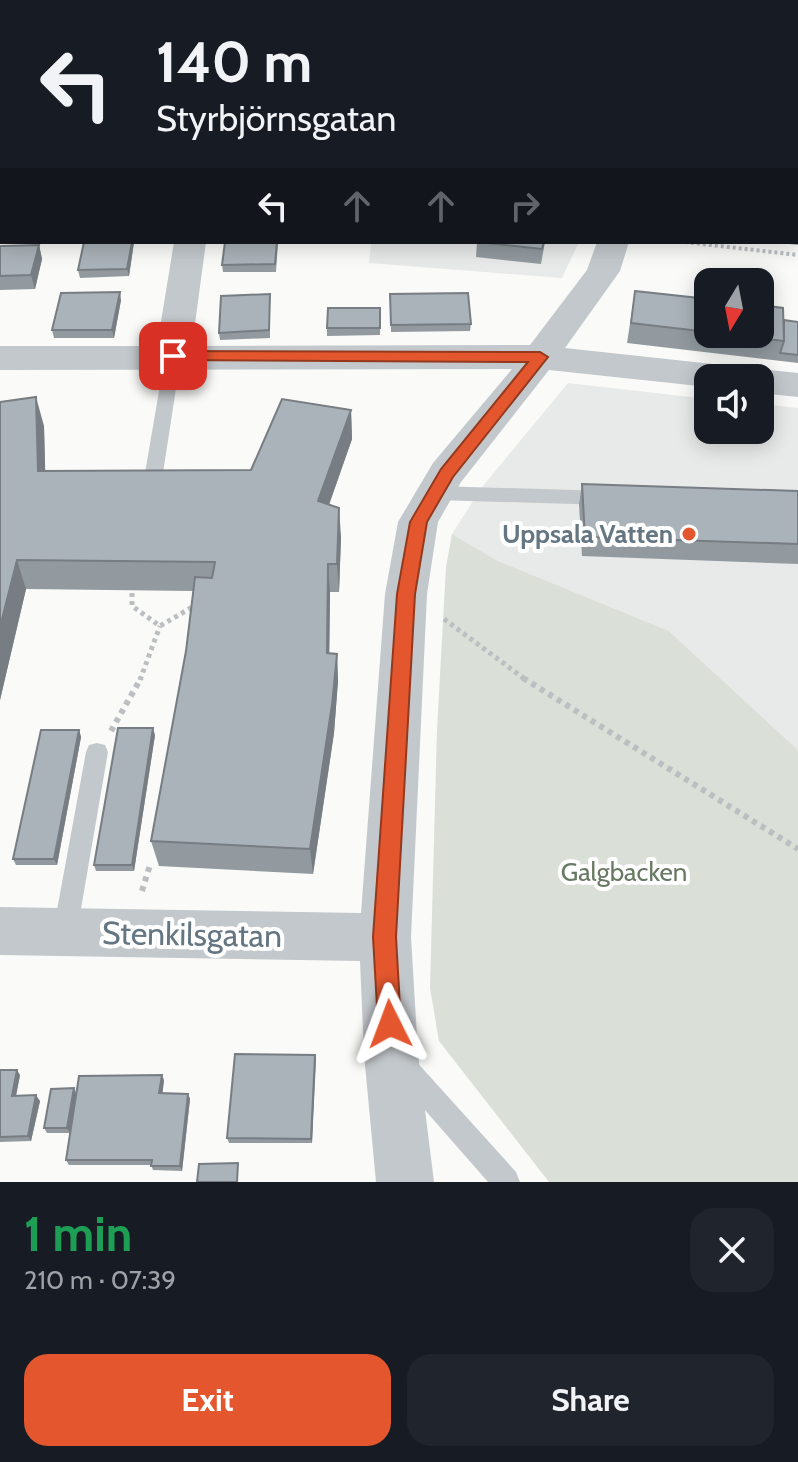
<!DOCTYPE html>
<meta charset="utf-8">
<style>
:root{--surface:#171b24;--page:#20242c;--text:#f1f3f6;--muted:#9ea1a6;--accent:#e4572e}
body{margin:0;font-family:Cabin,sans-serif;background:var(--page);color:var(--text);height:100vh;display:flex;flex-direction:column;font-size:30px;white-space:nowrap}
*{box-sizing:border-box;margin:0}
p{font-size:26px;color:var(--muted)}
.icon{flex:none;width:44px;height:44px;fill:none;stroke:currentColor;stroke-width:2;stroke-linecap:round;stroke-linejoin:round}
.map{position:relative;height:1182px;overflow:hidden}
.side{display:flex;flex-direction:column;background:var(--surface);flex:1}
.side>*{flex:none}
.top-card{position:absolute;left:0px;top:0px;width:798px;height:244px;box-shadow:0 4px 20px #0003;background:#171b24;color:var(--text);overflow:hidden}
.needle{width:52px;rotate:190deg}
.controls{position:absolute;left:694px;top:268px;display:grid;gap:16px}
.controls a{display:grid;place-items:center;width:80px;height:80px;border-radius:16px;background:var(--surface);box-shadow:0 4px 20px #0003;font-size:40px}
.pin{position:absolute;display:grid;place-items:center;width:68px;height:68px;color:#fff;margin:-34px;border-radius:16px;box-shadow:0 4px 12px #0006}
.me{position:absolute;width:88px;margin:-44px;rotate:357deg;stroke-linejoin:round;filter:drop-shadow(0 0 6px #0008)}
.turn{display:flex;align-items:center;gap:28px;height:168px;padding:0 24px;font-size:36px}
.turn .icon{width:104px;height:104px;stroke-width:2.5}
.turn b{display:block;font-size:56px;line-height:68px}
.lanes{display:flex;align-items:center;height:76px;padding:0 24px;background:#0003;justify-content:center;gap:40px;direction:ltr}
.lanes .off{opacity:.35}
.round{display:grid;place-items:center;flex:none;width:84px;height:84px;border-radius:24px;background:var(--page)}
.summary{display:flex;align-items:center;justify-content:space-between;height:136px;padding:0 24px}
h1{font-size:48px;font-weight:700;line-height:60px;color:#1e9e55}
.action{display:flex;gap:16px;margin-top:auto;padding:16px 24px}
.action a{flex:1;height:92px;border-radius:24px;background:var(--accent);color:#fff;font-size:32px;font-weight:700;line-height:92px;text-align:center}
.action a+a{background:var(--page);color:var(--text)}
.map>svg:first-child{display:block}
.built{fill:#e8e9e9}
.green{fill:#dadfd7}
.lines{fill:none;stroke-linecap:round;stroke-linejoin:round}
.path-far2{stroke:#bbbfc2;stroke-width:4;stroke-dasharray:3 3;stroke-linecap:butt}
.path-far1{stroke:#bbbfc2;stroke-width:5;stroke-dasharray:4 4;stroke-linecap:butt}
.path{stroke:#bbbfc2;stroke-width:6;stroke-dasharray:5 5;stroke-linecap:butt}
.service{fill:#c3c8cc;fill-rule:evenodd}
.minor{fill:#c3c8cc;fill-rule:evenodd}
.wall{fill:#929a9f}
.shaded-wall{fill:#777d82}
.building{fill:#aab3b9;stroke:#777d82;stroke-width:2}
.route{fill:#e4572e;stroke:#94391e;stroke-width:2}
.poi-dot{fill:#e4572e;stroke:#fff;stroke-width:3}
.labels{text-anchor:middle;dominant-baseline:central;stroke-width:8;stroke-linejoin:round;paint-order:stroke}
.poi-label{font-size:26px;font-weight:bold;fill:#657683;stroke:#fff;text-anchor:end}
.park-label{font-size:26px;fill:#687a64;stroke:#fff}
.near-street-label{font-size:32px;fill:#657683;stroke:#fff}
</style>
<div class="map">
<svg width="798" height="1182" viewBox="0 0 798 1182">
<rect width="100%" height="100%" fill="#fafaf8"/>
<g class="built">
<path d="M371 242H579L562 278 369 263Z"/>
<path d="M568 383 708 399V430H760V404L798 408V750L669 631 498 561 452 534 482 487Z"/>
</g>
<path class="green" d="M452 534 498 561 669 631 798 750V1182H549L439 1041 430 988 437 730 446 567Z"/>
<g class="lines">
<path class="path-far2" d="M685 242 798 255"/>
<g class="path-far1">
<path d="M132 593V606L160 626 194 606"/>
<path d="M444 619 526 680"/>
<path d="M140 680 160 626"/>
</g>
<g class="path">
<path d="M523 678 798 849"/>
<path d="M111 731 141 678"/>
<path d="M142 891 150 865"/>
</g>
<g class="service">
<path d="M173 350 181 356 163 473 154 480 145 473 165 356Z"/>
<path d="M436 486 608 491 617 498 608 505 436 500 427 493Z"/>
<path d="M97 743 105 745 108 752 77 932 74 940 65 943 56 940 53 932 86 752 89 745Z"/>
<path d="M405 1055 414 1059 516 1172 520 1182H488L396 1077 392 1068 396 1059Z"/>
</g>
<g class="minor">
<rect x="0" y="43" width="2" height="17"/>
<path d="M0 158H2L0 182Z"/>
<path d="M174 242H206L192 346 530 345 587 270 597 242H629L620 271 565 348 731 366 744 370 746 374 760 369 798 373V397L760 393V378H708V387L549 370 461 482 438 522 427 594 411 937 418 1054 434 1182H376L364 1054 360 961 0 955V907L361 913 385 594 398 522 433 463 512 369 0 370V346H157Z"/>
</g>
</g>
<g class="wall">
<rect x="261" y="0" width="43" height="2"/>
<path d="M612 0H651L650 2H630Z"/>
<rect x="796" y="26" width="2" height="41"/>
<path d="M796 96H798V159L796 158Z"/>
<path d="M796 196H798V245L771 242H796Z"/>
<path d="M134 242 129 276 80 278 78 270Z"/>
<path d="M225 242H278L276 272H223L222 265Z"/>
<path d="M477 242H545L541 264 476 257Z"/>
<path d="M39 245 42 259 35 289 0 290V246Z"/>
<path d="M635 291 708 299V334H760L784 320 798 322V363L627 343Z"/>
<path d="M390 294 471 324 470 331 391 332Z"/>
<path d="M121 300 114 338H54L52 330Z"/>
<path d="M270 302V338L220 340 219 333Z"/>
<path d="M380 308V335L327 336V328Z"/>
<path d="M0 402 44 426 45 471 251 470 351 410 352 439 329 505 341 537 339 592H330L329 653 337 654 338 681 334 733 313 874 159 866 151 841 186 651 193 591 26 589 0 700Z"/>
<path d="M582 484 798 491V564L582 556 579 504Z"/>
<path d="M79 730 81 737 57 865H16L13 859Z"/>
<path d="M155 735 134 871H96L94 865Z"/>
<path d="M315 1055 312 1143H229L227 1138Z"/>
<path d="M0 1070 20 1075 16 1095 40 1101 31 1141 0 1142Z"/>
<path d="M164 1080 162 1093 188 1094 190 1099 182 1171 153 1170 151 1165H69L66 1160 70 1133H47L44 1128 74 1088 76 1093Z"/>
</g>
<g class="shaded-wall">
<path d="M132 242H134L129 276 127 269Z"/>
<path d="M39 245 42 259 35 289 31 275Z"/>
<path d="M120 292 121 300 114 338 112 330Z"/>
<path d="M36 397 44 426 46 500 38 471Z"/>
<path d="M351 410 352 439 320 530 318 501Z"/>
<path d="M339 508 341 537 339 592 337 564Z"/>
<path d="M17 560 26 589 0 700V627Z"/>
<path d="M328 564 330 592 329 681 327 653Z"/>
<path d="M337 654 338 681 334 733 313 874 310 849Z"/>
<path d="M153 728 155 735 134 871 132 865Z"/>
<path d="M79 730 81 737 57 865 54 859Z"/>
<path d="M315 1055 316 1060 312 1143 311 1139Z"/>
<path d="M17 1070 20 1075 15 1101 12 1096Z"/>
<path d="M162 1075 164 1080 162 1098 159 1093Z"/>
<path d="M74 1088 76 1094 70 1133 67 1128Z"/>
<path d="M188 1094 190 1099 182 1171 180 1166Z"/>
<path d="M36 1095 40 1101 31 1141 28 1136Z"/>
</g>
<g class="building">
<rect x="409" y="0" width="43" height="2"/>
<path d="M568 0H604V2H567Z"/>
<path d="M142 1 184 2H142Z"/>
<path d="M796 26H798V48L796 47Z"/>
<rect x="796" y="96" width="2" height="33"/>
<path d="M796 196H798V225L796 224Z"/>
<path d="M84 242H132L127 269 78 270Z"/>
<path d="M225 242H277L275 264 222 265Z"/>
<path d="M477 242H544L542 249Z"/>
<path d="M39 245 31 275 0 276V246Z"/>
<path d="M635 291 708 299V332L631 323Z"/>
<path d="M120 292 112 330H52L61 293Z"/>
<path d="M468 293 471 324 391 325 390 294Z"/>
<path d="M270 294 269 330 219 333 221 296Z"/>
<path d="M760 305 783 308 784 341 722 334H760Z"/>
<path d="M328 308H380V328H327Z"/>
<path d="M784 320 798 322V355L780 353 784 341Z"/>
<path d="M36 397 38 471 251 470 282 399 351 410 318 501 339 508 337 564H328L327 653 337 654 332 705 310 849 151 841 186 651 195 577 212 578 215 562 17 560 0 627V402Z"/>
<path d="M582 484 798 491V544L585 537Z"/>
<path d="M118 728H153L132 865H94Z"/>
<path d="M41 730H79L54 859H13Z"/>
<path d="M235 1054 315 1055 311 1139 227 1138Z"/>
<path d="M0 1070H17L12 1096 36 1095 28 1136 0 1137Z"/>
<path d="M162 1075 159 1093 188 1094 180 1166H151L152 1160H66L79 1076Z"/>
<path d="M74 1088 67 1128H44L51 1089Z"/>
<path d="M238 1163 237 1182H197L199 1164Z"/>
</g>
<path class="route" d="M173 351 540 352 548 357 453 477 427 522 415 594 396 937 401 1024 398 1032 390 1036 381 1032 378 1024 373 937 397 594 410 522 441 469 528 362 168 360V353Z"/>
<circle class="poi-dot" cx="689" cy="534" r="8"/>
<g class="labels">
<g class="poi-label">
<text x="673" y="534">Uppsala Vatten</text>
</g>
<g class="park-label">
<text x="624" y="872">Galgbacken</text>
</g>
<g class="near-street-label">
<text transform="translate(192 934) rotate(1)">Stenkilsgatan</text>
</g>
</g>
</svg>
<div class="controls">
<a><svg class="needle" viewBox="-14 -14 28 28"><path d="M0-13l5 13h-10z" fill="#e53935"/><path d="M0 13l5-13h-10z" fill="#9ea1a6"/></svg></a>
<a><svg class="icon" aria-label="sound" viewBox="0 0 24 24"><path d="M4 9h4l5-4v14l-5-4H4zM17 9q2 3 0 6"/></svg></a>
</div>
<div class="pin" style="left:173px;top:356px;background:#d93025"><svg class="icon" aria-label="arrive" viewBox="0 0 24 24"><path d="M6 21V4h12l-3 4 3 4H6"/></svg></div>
<svg class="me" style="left:390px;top:1024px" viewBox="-20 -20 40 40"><path d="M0-17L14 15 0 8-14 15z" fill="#e4572e" stroke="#fff" stroke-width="4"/></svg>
<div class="top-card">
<div class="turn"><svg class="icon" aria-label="left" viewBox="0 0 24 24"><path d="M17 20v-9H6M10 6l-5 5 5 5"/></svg><div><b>140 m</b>Styrbjörnsgatan</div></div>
<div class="lanes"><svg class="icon" aria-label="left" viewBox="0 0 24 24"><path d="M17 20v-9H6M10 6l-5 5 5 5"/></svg><svg class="icon off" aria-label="ahead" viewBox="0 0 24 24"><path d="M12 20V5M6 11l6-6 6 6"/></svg><svg class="icon off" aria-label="ahead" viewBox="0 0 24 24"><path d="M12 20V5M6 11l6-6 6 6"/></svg><svg class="icon off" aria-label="right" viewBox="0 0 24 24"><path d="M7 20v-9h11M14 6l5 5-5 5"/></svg></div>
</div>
</div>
<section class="side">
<div class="summary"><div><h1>1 min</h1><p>210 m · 07:39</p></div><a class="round"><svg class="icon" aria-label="close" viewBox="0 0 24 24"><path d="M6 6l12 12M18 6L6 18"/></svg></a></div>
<div class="action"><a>Exit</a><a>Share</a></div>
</section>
